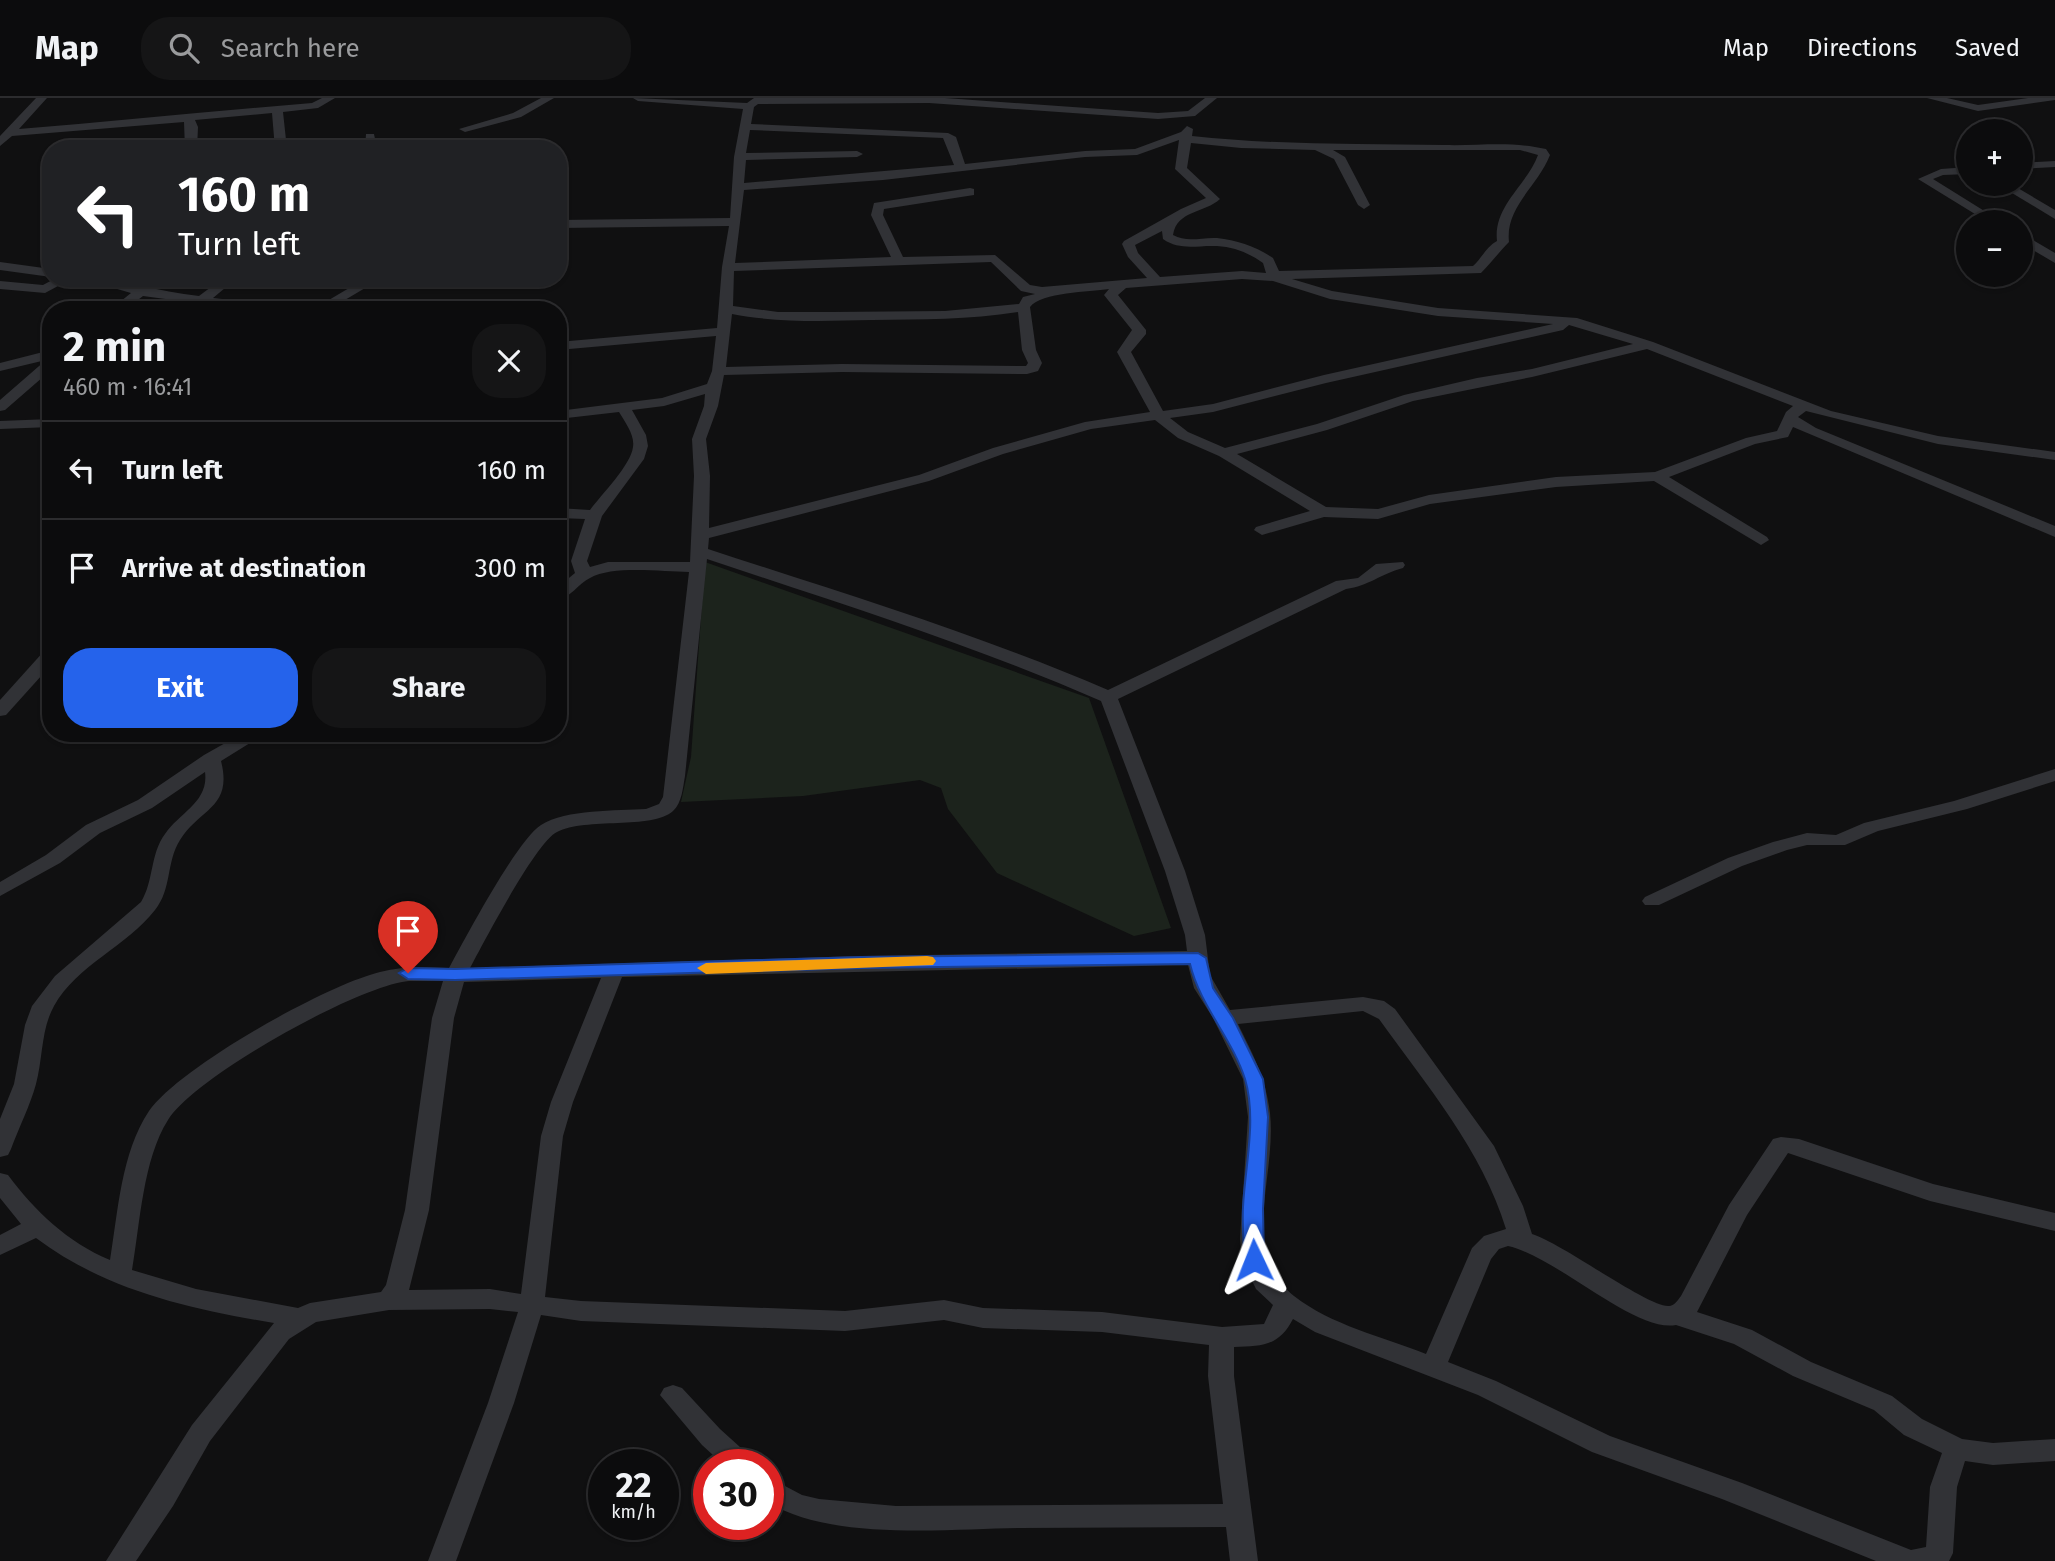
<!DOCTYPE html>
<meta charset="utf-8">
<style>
:root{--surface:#0c0c0d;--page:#151516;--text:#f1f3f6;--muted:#9a9b9d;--line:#2c2c2e;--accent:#2563eb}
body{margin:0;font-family:"Fira Sans",sans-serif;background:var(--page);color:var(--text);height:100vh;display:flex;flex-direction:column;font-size:26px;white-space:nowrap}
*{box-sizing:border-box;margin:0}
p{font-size:23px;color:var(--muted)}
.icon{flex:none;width:38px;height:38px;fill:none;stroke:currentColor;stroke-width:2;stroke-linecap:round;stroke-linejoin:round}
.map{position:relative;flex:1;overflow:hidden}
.drawer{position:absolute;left:42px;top:203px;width:525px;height:441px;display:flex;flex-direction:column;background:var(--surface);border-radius:28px;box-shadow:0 2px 5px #0004,0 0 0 2px var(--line)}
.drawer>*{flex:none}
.banner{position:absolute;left:42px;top:42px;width:525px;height:147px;border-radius:28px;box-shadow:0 2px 5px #0004,0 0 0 2px var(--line);background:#202124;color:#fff;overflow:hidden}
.fabs{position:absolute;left:1956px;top:21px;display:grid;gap:14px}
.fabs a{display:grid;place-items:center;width:77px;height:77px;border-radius:50%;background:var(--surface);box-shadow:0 2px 5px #0004,0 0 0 2px var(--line);font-size:35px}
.speed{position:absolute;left:588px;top:1351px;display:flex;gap:14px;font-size:35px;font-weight:700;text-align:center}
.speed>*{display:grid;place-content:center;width:91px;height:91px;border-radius:50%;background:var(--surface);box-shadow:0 2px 5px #0004,0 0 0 2px var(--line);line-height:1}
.speed small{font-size:18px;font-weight:400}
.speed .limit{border:10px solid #d22;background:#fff;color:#111}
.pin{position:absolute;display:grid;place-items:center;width:60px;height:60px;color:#fff;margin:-72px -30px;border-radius:50% 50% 50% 0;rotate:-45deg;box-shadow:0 0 7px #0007}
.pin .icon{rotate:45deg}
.me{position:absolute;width:77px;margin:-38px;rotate:358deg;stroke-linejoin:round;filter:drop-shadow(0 0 5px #0008)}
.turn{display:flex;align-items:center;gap:24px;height:147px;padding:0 21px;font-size:32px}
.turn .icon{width:91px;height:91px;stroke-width:2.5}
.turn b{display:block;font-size:49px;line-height:60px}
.round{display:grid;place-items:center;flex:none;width:74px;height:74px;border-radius:28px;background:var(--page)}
.headline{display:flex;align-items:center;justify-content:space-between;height:119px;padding:0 21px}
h1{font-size:42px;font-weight:700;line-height:52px}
.cta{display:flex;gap:14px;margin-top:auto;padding:14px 21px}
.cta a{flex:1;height:80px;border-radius:28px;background:var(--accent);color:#fff;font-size:28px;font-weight:700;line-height:80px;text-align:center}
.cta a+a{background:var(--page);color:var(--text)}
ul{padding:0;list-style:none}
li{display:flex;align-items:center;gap:21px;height:98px;padding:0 21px;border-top:2px solid var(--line)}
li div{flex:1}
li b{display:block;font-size:26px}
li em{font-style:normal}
header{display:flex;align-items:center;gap:42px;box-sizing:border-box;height:98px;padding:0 35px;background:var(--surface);border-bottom:2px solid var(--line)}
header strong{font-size:33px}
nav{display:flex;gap:38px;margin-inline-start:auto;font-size:24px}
.search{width:490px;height:63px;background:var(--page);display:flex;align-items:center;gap:18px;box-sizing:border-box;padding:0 24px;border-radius:28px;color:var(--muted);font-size:26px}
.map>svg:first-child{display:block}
.green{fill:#1c231c}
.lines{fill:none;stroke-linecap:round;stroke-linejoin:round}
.minor{fill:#313236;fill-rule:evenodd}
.route{fill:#2563eb;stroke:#184099;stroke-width:2}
.slow{fill:#f59e0b}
</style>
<header>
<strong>Map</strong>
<div class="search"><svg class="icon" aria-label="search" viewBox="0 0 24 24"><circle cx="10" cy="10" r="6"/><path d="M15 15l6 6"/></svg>Search here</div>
<nav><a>Map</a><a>Directions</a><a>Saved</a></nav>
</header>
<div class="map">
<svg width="2055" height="1463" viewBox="0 0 2055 1463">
<rect width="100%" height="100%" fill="#101011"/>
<path class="green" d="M705 464 1089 600 1171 830 1134 838 997 775 948 711 941 690 920 682 803 698 681 704 691 659Z"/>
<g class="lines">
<g class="minor">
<path d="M36 0H47L19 31C117 23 214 13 312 5L322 0H335L318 10 283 14 287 51H275L272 15 195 22 198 29 197 51H185L184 24 12 38 0 48V38Z"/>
<path d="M541 0H554L521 19 465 34 459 31 513 15Z"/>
<path d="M633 0 747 5 754 0H945L1158 15 1188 13 1205 0H1217L1195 18 1158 21 929 5 758 6 754 9 751 26 948 35 956 39 965 66 1085 53 1135 51 1181 34 1187 28 1193 31 1192 38C1275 47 1360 46 1444 47 1479 48 1512 43 1546 51L1550 57C1538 88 1505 109 1509 144 1499 154 1492 164 1481 175L1292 181 1332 193 1438 210 1577 220 1653 244 1831 313 1938 338 2055 354V362L1938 346 1806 313 1798 319 1816 330 2055 428V439L1793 329 1788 339 1755 346 1669 379 1767 439 1769 442 1761 447 1654 383 1556 389 1430 406 1378 421 1324 419 1262 437 1254 432 1256 429 1310 413 1219 358 1178 340 1155 322 1091 331 1003 356 929 383 709 440 708 451C842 495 978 536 1108 592L1336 483 1358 480 1376 466 1403 464 1405 467 1403 470C1380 476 1369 488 1346 491L1118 601 1185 773 1205 837 1210 877 1230 912 1363 899 1384 903 1395 911 1494 1048 1523 1108 1532 1136C1562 1145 1649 1210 1669 1208 1674 1208 1678 1202 1681 1198L1729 1107 1773 1041 1781 1039 1799 1041 1933 1086 2055 1115V1133L1930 1103 1788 1055 1747 1117 1697 1214 1752 1232 1811 1264 1892 1298 1922 1321 1962 1341 1993 1345 2055 1341V1363L1993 1367 1965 1363 1957 1389 1953 1455 1949 1463H1876L1722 1401 1592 1354 1478 1297 1315 1234 1293 1221C1279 1248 1263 1248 1234 1249V1278L1258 1463H1230L1226 1429C1157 1429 1088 1430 1019 1430 947 1431 829 1443 768 1404V1379L802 1397 819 1401 896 1408 1223 1406 1208 1278 1209 1247 1102 1234 983 1230 944 1222 845 1233 581 1223 541 1217 514 1305 456 1463H428L488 1305 518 1214 490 1211 389 1212 316 1224 289 1241 210 1343 173 1408 136 1463H106L192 1327 274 1225C189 1211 105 1192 36 1140L0 1157V1137L21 1126 0 1100V1075L8 1077C35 1113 67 1144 110 1162 118 1114 121 1055 149 1013 180 969 326 887 380 874 402 868 425 869 449 870 465 841 517 742 541 727 566 711 617 713 646 711L659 706 663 699 689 474C663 474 613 467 590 480 578 486 571 499 558 502V489L575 475 571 463 585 421 558 420V410L590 412C601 397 631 367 633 349 635 337 625 324 619 314L558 321V313L662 300 707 286 712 273 716 238 558 252V244L717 230 722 169 729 128 558 130V122L730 120 734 59 743 11 638 3ZM750 32 943 40 954 67 744 85 746 62 857 59 863 56 857 53 746 55ZM1179 42 1175 71 1206 100 1181 111 1124 143 1122 146 1128 159 1147 180 1042 189 1030 187 995 157 903 159 883 117 884 111 974 97V91L970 90 874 105 871 117 891 159 735 165 744 92 883 82 1085 59 1137 57ZM1191 45 1241 50 1315 52 1334 61 1358 107 1364 111 1370 107 1345 59 1333 52H1520L1538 57C1527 87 1493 108 1497 143 1486 149 1482 160 1473 168L1279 173 1273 160C1257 149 1237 142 1217 140 1202 139 1187 145 1173 137 1177 112 1205 115 1220 101L1187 70ZM1162 133 1163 141C1180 153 1197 147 1217 148 1234 149 1249 155 1263 165L1266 175 1242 173 1160 179 1138 155 1135 147ZM991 164 1021 193 1035 196 1023 199 1019 206 945 213 832 214H778L733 208 734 173ZM1242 181 1273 183 1330 201 1438 218 1553 226 1324 277 1213 306 1163 313 1131 254 1146 236V232L1118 197 1126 190ZM1109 191 1104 197 1132 232 1117 254 1150 314 1085 324 993 350 919 377 709 430 710 378 706 341 718 308 724 277 842 274 1027 276 1038 273 1042 265 1036 252 1030 209C1042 194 1089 194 1109 191ZM1018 214 1022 252 1028 265 1026 268 842 266 726 269 732 216C778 225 825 223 872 222 921 221 969 222 1018 214ZM1569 227 1633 246 1532 271 1477 280 1404 297 1317 326 1225 350 1188 334 1170 320 1213 314 1326 285 1563 232ZM1647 251 1793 308 1786 314 1777 333 1746 340 1655 374 1556 379 1429 397 1378 411 1326 409 1237 356 1327 332 1413 303 1532 279ZM705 296 704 308 692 341 694 378 690 464H608L590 469 587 463 602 418 644 361 648 348 646 337 632 312 664 308ZM707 461C839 505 973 547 1101 603L1165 773 1185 837 1187 853 861 858 470 870C484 844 536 744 557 734 586 719 652 732 673 713 682 705 683 689 685 678ZM1188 867 1194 890 1213 920 1243 981 1248 1019 1240 1141 1242 1162 1256 1191 1273 1207 1264 1226 1222 1229 1102 1214 983 1210 944 1202 845 1213 581 1203 545 1199 563 1038 573 1004 622 879ZM601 880 551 1004 541 1038 521 1196 490 1191 409 1192 429 1112 454 920 464 884ZM409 883H443L432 920 405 1112 386 1187 381 1194 310 1205 298 1210 196 1191 132 1172C140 1126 143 1061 168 1022 194 979 359 887 409 883ZM1363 913 1379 921C1427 988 1482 1052 1506 1131L1484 1138 1472 1150 1426 1256C1383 1239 1331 1227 1294 1198 1283 1189 1269 1175 1266 1160 1256 1113 1275 1063 1270 1015 1266 980 1253 957 1238 926ZM1508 1148C1557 1159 1635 1235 1676 1227L1734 1246 1793 1278 1874 1312 1904 1337 1942 1355 1930 1389 1926 1449 1911 1452 1742 1385 1610 1338 1496 1283 1448 1264 1491 1161 1499 1151Z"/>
<path d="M1927 0H1947L1978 7 2028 0H2055V2L1978 13Z"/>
<path d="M366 36H374L377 51H365Z"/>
<path d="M2055 63V69L2021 71V65Z"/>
<path d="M1969 69V76L1943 77 1933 81 2002 124H1988L1918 81 1941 71Z"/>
<path d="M1997 86H2011L2055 112V121Z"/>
<path d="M2021 135 2055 155V165L2021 145Z"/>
<path d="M0 164 51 171V179L0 172Z"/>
<path d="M56 180H73L45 195 0 191V183L43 187Z"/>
<path d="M79 180C119 180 159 194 199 198L223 180H237L213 200 284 208 290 212H247L143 198 125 212H110L131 195Z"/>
<path d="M366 180H382L328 212H312Z"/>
<path d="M51 252V272L5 312 0 313V302L46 262 0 273V265Z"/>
<path d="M51 321V329L0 331V323Z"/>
<path d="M51 551V567L6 617 0 618V602L45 552Z"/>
<path d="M243 635H266L221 663C233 710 200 710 180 742 166 764 172 791 155 812 127 848 77 867 54 908 41 931 43 960 36 986 30 1008 19 1029 11 1051L8 1057 0 1059V1021L14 986 25 927 32 908 55 878 141 804C154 783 150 756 165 736 180 714 209 704 205 674L152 710 100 735 60 765 0 798V784L46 757 86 727 138 702 204 657Z"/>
<path d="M2055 671V683L1967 711 1878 733 1845 747H1807L1787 752 1742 768 1659 807H1645L1642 803 1645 799 1728 760 1773 744 1807 735 1836 737 1864 725 1954 703Z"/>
<path d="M673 1287 682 1290 720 1331 751 1359 755 1367H724L702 1347 660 1297 664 1290Z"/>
</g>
</g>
<path class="route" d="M1198 855 1206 860 1213 890 1233 920 1263 981 1268 1019 1263 1111 1264 1162 1261 1168 1254 1170 1247 1168 1244 1162C1244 1144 1242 1126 1243 1109 1245 1068 1257 1021 1245 981 1232 940 1200 908 1190 866L861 870 455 882 408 881 399 875 408 870 455 871 861 859Z"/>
<path class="slow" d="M927 858 933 859 936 863 933 867 706 876 697 870 706 865Z"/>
</svg>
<div class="fabs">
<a>+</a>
<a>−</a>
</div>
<div class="speed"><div>22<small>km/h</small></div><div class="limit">30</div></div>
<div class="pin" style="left:408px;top:875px;background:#d93025"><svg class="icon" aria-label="arrive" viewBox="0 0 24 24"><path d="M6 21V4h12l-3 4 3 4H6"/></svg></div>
<svg class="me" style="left:1254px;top:1162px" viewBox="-20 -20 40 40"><path d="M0-17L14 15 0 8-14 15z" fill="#2563eb" stroke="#fff" stroke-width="4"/></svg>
<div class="banner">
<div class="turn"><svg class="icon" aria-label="left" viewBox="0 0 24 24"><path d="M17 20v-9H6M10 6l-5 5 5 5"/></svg><div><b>160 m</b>Turn left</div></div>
</div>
<section class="drawer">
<div class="headline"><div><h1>2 min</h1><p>460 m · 16:41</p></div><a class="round"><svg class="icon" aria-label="close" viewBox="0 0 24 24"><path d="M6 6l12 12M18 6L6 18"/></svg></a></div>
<ul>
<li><svg class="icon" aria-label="left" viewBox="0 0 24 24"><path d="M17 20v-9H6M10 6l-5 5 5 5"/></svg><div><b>Turn left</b></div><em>160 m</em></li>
<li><svg class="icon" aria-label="arrive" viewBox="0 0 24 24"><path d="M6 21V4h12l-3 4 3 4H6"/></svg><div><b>Arrive at destination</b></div><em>300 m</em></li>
</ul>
<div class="cta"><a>Exit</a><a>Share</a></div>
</section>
</div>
